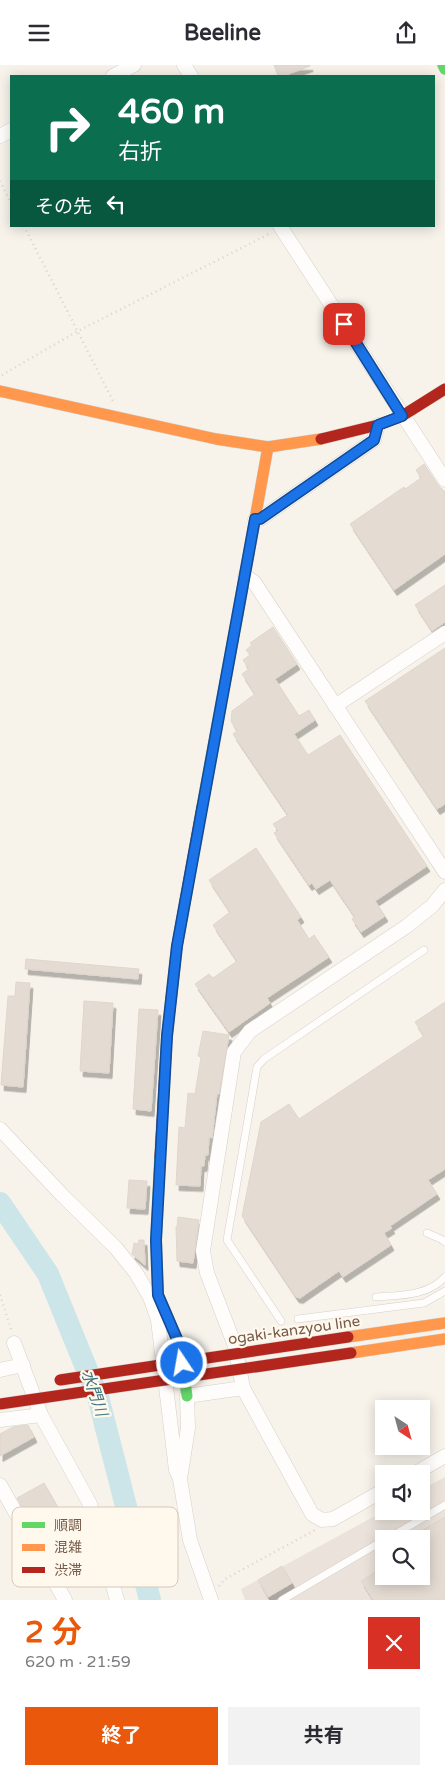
<!DOCTYPE html>
<html lang="ja">
<meta charset="utf-8">
<style>
:root{--surface:#fff;--page:#f2f2f3;--text:#2b2b33;--muted:#7c7c81;--accent:#ea580c}
body{margin:0;font-family:"Varela Round","Noto Sans JP",sans-serif;background:var(--page);color:var(--text);height:100vh;display:flex;flex-direction:column;font-size:19px;white-space:nowrap}
*{box-sizing:border-box;margin:0}
p{font-size:16px;color:var(--muted)}
.icon{flex:none;width:28px;height:28px;fill:none;stroke:currentColor;stroke-width:2;stroke-linecap:round;stroke-linejoin:round}
.map{position:relative;height:1535px;overflow:hidden}
.side{display:flex;flex-direction:column;background:var(--surface);flex:1}
.side>*{flex:none}
.banner{position:absolute;left:10px;top:10px;width:425px;height:152px;border-radius:0px;box-shadow:0 2px 12px #0003;background:#0b6e4f;color:#fff;overflow:hidden}
.needle{width:32px;rotate:144deg}
.buttons{position:absolute;left:375px;top:1335px;display:grid;gap:10px}
.buttons a{display:grid;place-items:center;width:55px;height:55px;border-radius:0px;background:var(--surface);box-shadow:0 2px 12px #0003;font-size:25px}
.pin{position:absolute;display:grid;place-items:center;width:42px;height:42px;color:#fff;margin:-21px;border-radius:10px;box-shadow:0 2px 8px #0006}
.me{position:absolute;width:55px;margin:-28px;rotate:348deg;stroke-linejoin:round;filter:drop-shadow(0 0 4px #0008)}
.turn{display:flex;align-items:center;gap:18px;height:105px;padding:0 25px;font-size:22px}
.turn .icon{width:65px;height:65px;stroke-width:2.5}
.turn b{display:block;font-size:35px;line-height:42px}
.then{display:flex;align-items:center;height:48px;padding:0 25px;background:#0003;gap:10px;font-size:19px}
.round{display:grid;place-items:center;flex:none;width:52px;height:52px;border-radius:0px;background:var(--page)}
.summary{display:flex;align-items:center;justify-content:space-between;height:85px;padding:0 25px}
h1{font-size:30px;font-weight:700;line-height:38px;color:var(--accent)}
.cta{display:flex;gap:10px;margin-top:auto;padding:10px 25px}
.cta a{flex:1;height:58px;border-radius:0px;background:var(--accent);color:#fff;font-size:20px;font-weight:700;line-height:58px;text-align:center}
.cta a+a{background:var(--page);color:var(--text)}
header{display:flex;justify-content:space-between;align-items:center;height:65px;padding:0 25px;background:var(--surface);font-size:22px;font-weight:700}
.map>svg:first-child{display:block}
.industrial{fill:#ebe3db;fill-rule:evenodd}
.lines{fill:none;stroke-linecap:round;stroke-linejoin:round}
.river{stroke:#cce5e8;stroke-width:22}
.building{fill:#e4dbd2;stroke:#e0d6cd;filter:url(#shadow)}
.lane-casing{stroke:#d6d0c9;stroke-width:8}
.street-casing{stroke:#d6d0c9;stroke-width:15}
.fast-casing{stroke:#d7cfc7;stroke-width:12}
.slow-casing{stroke:#d7cfc7;stroke-width:12}
.jam-casing{stroke:#d7cfc7;stroke-width:12}
.path{stroke:#dad2cd;stroke-width:2.5;stroke-dasharray:1 4;stroke-linecap:butt}
.lane{stroke:#fefdfc;stroke-width:7}
.street{stroke:#fefdfc;stroke-width:14}
.fast{stroke:#63d668;stroke-width:11}
.slow{stroke:#ff974d;stroke-width:11}
.jam{stroke:#b3261e;stroke-width:11}
.jam-bridge-casing{stroke:#d6cdc6;stroke-width:12;stroke-linecap:butt}
.jam-bridge{stroke:#b3261e;stroke-width:11}
.route-casing{stroke:#114b97;stroke-width:12}
.route{stroke:#1a73e8;stroke-width:9}
.labels{text-anchor:middle;dominant-baseline:central;stroke-width:4.5;stroke-linejoin:round;paint-order:stroke}
.street-label{font-size:15px;fill:#775b4a;stroke:#fff8ec}
.water-label{font-size:16px;font-style:italic;fill:#3f7783;stroke:#fff8ec}
.key{fill:#fff8ec;stroke:#d6c9bb;stroke-width:1}
.key-label{font-size:14px;fill:#775b4a}
</style>
<header><svg class="icon" aria-label="menu" viewBox="0 0 24 24"><path d="M4 6h16M4 12h16M4 18h16"/></svg>Beeline<svg class="icon" aria-label="share" viewBox="0 0 24 24"><path d="M12 15V3M7 8l5-5 5 5M5 13v7h14v-7"/></svg></header>
<div class="map">
<svg width="445" height="1535" viewBox="0 0 445 1535">
<defs>
<filter id="shadow"><feDropShadow dx="3" dy="5.5" stdDeviation="0" flood-color="#0004"/></filter>
</defs>
<rect width="100%" height="100%" fill="#f7f3eb"/>
<path class="industrial" d="M445 1412V1535H245L241 1524 384 1446H421V1425ZM384 1474H421V1511H384Z"/>
<g class="lines">
<path class="river" d="M0 1138 48 1209 98 1332 150 1535"/>
</g>
<g class="building">
<path d="M274 0H310V1L283 11H278Z"/>
<path d="M424 399 438 420 445 427V489L394 525 350 459 404 422 405 424 421 413 416 405Z"/>
<path d="M445 520V557L432 566 415 540Z"/>
<path d="M273 562 297 599 275 614 299 651 309 645 315 655 294 669 308 690 340 670 427 801 375 836 385 851 361 867 352 854 355 852 330 815 316 824 312 818 309 820 274 768 278 766 273 759 288 750 233 669 237 666 231 656 232 646 255 629 242 609 249 604 243 595 250 590 246 585 252 580 250 578Z"/>
<path d="M445 583V739L437 744 365 636Z"/>
<path d="M256 783 301 852 297 855 309 874 314 870 329 892 267 933 270 938 229 967 195 919 209 909 213 913 237 896 213 860 230 847 209 815Z"/>
<path d="M26 894 139 904 138 914 25 904Z"/>
<path d="M16 917 30 918 23 1022 1 1020 8 931H15Z"/>
<path d="M84 936 113 938 109 1008 80 1006Z"/>
<path d="M445 937V1104L428 1115 437 1129 390 1161 392 1163 384 1168 391 1180 343 1212 339 1206 300 1233 296 1232 242 1151 261 1057 289 1039 299 1054 424 971 415 957Z"/>
<path d="M139 944 158 945 151 1046 133 1044Z"/>
<path d="M203 966 229 970 219 1029H217L212 1073 209 1072 208 1090H205L204 1101H201L200 1121 176 1120 179 1062 185 1063 188 1028 195 1029 201 992 198 991Z"/>
<path d="M129 1115 147 1116 145 1144 127 1143Z"/>
<path d="M178 1152 199 1155 193 1198 177 1196 176 1162H177Z"/>
<path d="M139 1175H144L145 1200 132 1189 134 1178 138 1179Z"/>
<path d="M28 1360 34 1372 0 1391V1369L13 1362Z"/>
<path d="M44 1418 60 1446 57 1447 59 1450 49 1456 47 1454 34 1462 17 1433Z"/>
<path d="M445 1452V1535H373L361 1516 384 1502V1511H421V1502L425 1500 421 1493V1475L423 1474H407Z"/>
<path d="M282 1501 292 1518 268 1532 258 1515Z"/>
</g>
<g class="lines">
<g class="lane-casing">
<g id="lane">
<path d="M427 1168 441 1174 445 1177"/>
<path d="M376 1232C400 1230 428 1231 445 1212"/>
<path d="M298 1254 424 1238 445 1226"/>
<path d="M281 1256 227 1175 257 1002 264 994 424 885"/>
<path d="M387 1474 445 1440"/>
<path d="M282 1535 384 1475"/>
</g>
</g>
<g class="street-casing">
<g id="street">
<path d="M184 0 191 11"/>
<path d="M113 11 134 0"/>
<path d="M0 71 11 65"/>
<path d="M280 161 445 415"/>
<path d="M255 454H260L374 375 378 360"/>
<path d="M245 511 254 517 445 807"/>
<path d="M335 641 445 568"/>
<path d="M0 1064 62 1130 116 1183 136 1208 150 1232 158 1255 176 1405 180 1414 190 1475 211 1535"/>
<path d="M14 1278 41 1350 90 1439 117 1535"/>
<path d="M0 1305 23 1300"/>
<path d="M0 1355 41 1350"/>
<path d="M181 1408 188 1363 187 1331 243 1323"/>
<path d="M414 1409 445 1391"/>
<path d="M0 1420 65 1535"/>
<path d="M384 1425 333 1454 322 1455 312 1449 243 1323 235 1281 207 1208 203 1186 234 987 250 966 407 861 432 841 445 825"/>
</g>
</g>
<g class="fast-casing">
<g id="fast">
<path d="M443 0 445 4"/>
<path d="M202 742 238 548"/>
<path d="M160 1092 156 1175 158 1230 180 1281 187 1331"/>
</g>
</g>
<g class="slow-casing">
<g id="slow">
<path d="M0 326 216 374 268 382 321 374"/>
<path d="M238 548 268 382"/>
<path d="M348 1272 445 1258"/>
<path d="M351 1288 445 1274"/>
</g>
</g>
<g class="jam-casing">
<g id="jam">
<path d="M321 374 378 360 402 351 445 324"/>
<path d="M160 1092 167 971 177 881 202 742"/>
</g>
</g>
<g class="path">
<path d="M0 116 11 138"/>
<path d="M24 161 113 336"/>
<path d="M2 310 78 266 271 168"/>
<path d="M0 1230 12 1267"/>
<path d="M219 1521 225 1514 315 1465"/>
</g>
<use href="#lane" class="lane"/>
<use href="#street" class="street"/>
<use href="#fast" class="fast"/>
<use href="#slow" class="slow"/>
<use href="#jam" class="jam"/>
<g class="jam-bridge-casing">
<g id="jam-bridge">
<path d="M60 1315 348 1272"/>
<path d="M0 1339 351 1288"/>
</g>
</g>
<use href="#jam-bridge" class="jam-bridge"/>
</g>
<g class="lines">
<g class="route-casing">
<path id="route" d="M182 1298 180 1281 158 1230 156 1175 167 971 177 881 255 454H260L374 375 378 360 402 351 344 259"/>
</g>
<use href="#route" class="route"/>
</g>
<g class="labels">
<g class="street-label">
<text transform="translate(294 1265) rotate(-8)">ogaki-kanzyou line</text>
</g>
<g class="water-label">
<text transform="translate(94 1328) rotate(71)">水門川</text>
</g>
</g>
<rect x="12" y="1442" width="166" height="80" rx="8" class="key"/>
<rect x="22" y="1457" width="23" height="6" fill="#63d668"/>
<rect x="22" y="1479" width="23" height="7" fill="#ff974d"/>
<rect x="22" y="1502" width="23" height="6" fill="#b3261e"/>
<g class="key-label">
<text x="54" y="1465">順調</text>
<text x="54" y="1487">混雑</text>
<text x="54" y="1510">渋滞</text>
</g>
</svg>
<div class="buttons">
<a><svg class="needle" viewBox="-14 -14 28 28"><path d="M0-13l5 13h-10z" fill="#e53935"/><path d="M0 13l5-13h-10z" fill="#7c7c81"/></svg></a>
<a><svg class="icon" aria-label="sound" viewBox="0 0 24 24"><path d="M4 9h4l5-4v14l-5-4H4zM17 9q2 3 0 6"/></svg></a>
<a><svg class="icon" aria-label="search" viewBox="0 0 24 24"><circle cx="10" cy="10" r="6"/><path d="M15 15l6 6"/></svg></a>
</div>
<div class="pin" style="left:344px;top:259px;background:#d93025"><svg class="icon" aria-label="arrive" viewBox="0 0 24 24"><path d="M6 21V4h12l-3 4 3 4H6"/></svg></div>
<svg class="me" style="left:182px;top:1298px" viewBox="-20 -20 40 40"><circle r="17" fill="#1a73e8" stroke="#fff" stroke-width="3"/><path d="M0-11L8 9 0 5-8 9z" fill="#fff"/></svg>
<div class="banner">
<div class="turn"><svg class="icon" aria-label="right" viewBox="0 0 24 24"><path d="M7 20v-9h11M14 6l5 5-5 5"/></svg><div><b>460 m</b>右折</div></div>
<div class="then">その先<svg class="icon" aria-label="left" viewBox="0 0 24 24"><path d="M17 20v-9H6M10 6l-5 5 5 5"/></svg></div>
</div>
</div>
<section class="side">
<div class="summary"><div><h1>2 分</h1><p>620 m · 21:59</p></div><a class="round" style="background:#d93025;color:#fff"><svg class="icon" aria-label="close" viewBox="0 0 24 24"><path d="M6 6l12 12M18 6L6 18"/></svg></a></div>
<div class="cta"><a>終了</a><a>共有</a></div>
</section>
